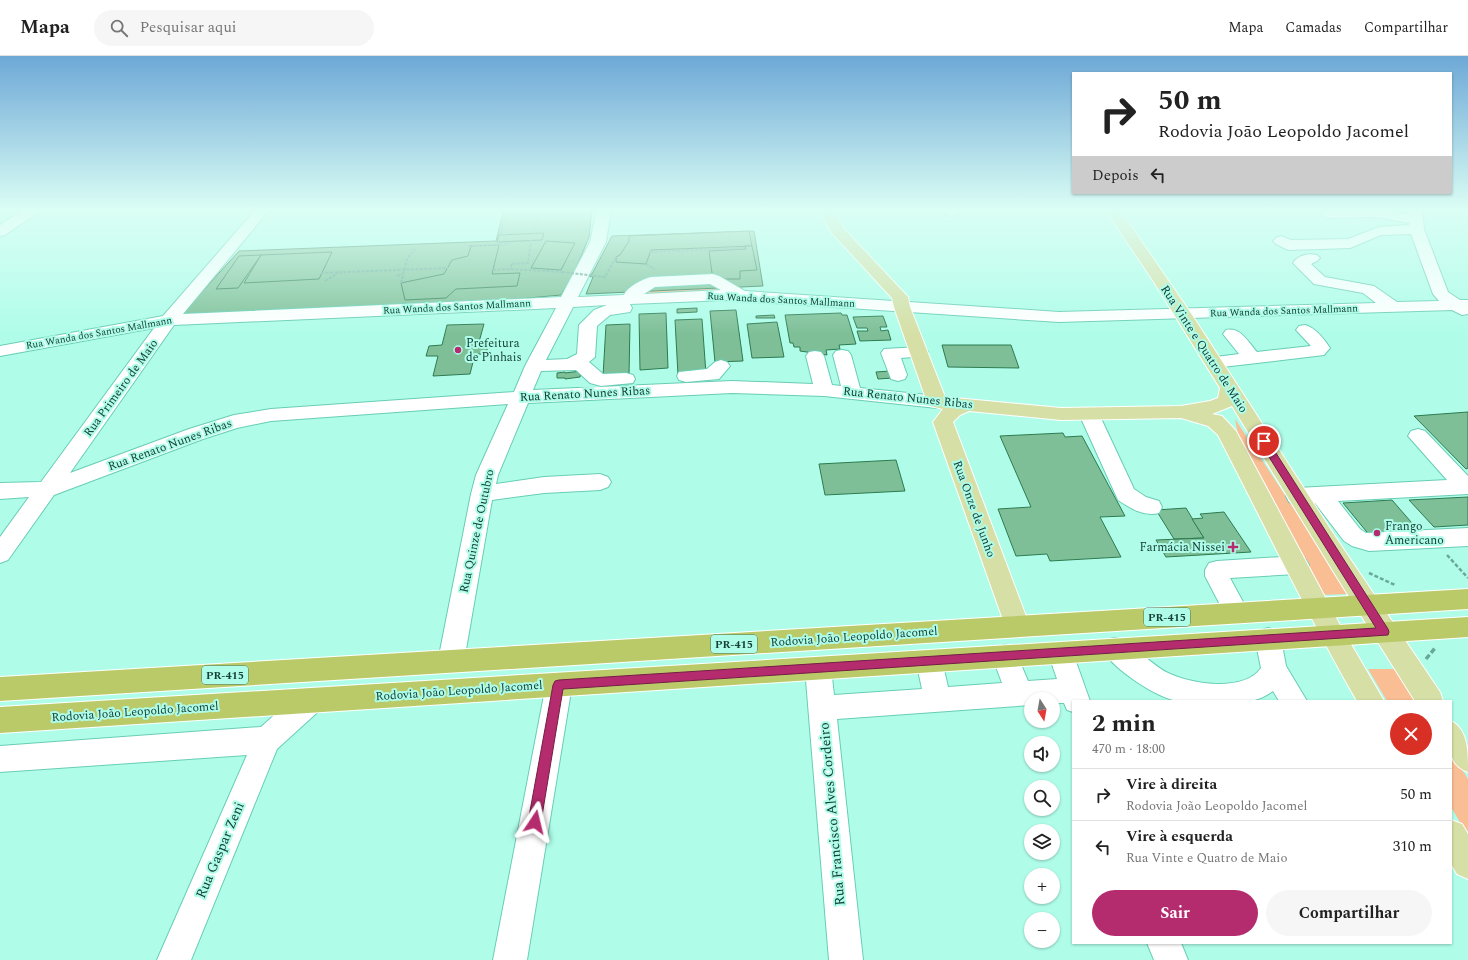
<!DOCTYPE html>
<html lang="pt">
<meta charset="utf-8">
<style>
:root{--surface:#fff;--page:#f6f6f6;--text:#222;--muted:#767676;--line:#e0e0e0;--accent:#b42c6d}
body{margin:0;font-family:Spectral,serif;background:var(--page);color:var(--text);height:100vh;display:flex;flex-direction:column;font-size:15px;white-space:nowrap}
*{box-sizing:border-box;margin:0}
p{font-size:13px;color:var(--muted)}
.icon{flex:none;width:22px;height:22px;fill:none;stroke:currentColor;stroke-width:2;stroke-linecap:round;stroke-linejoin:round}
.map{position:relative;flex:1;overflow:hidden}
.drawer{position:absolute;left:1072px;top:644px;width:380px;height:244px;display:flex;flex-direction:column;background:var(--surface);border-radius:0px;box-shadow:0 1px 3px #0004}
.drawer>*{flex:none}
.guide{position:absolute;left:1072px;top:16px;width:380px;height:122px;border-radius:0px;box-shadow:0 1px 3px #0004;background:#fff;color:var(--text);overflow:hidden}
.needle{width:26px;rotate:169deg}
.fabs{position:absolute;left:1024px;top:636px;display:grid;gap:8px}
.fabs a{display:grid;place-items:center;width:36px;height:36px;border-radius:50%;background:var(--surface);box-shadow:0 1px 3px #0004;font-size:20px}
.pin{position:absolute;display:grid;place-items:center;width:34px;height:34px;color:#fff;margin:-17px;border:2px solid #fff;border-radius:50%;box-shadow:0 1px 4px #0007}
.me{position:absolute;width:44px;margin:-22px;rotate:10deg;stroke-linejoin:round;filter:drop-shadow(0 0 3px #0008)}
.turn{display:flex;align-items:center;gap:14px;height:84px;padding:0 20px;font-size:18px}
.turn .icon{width:52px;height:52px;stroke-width:2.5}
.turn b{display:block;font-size:28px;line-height:34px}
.then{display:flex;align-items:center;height:38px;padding:0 20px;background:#0003;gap:8px;font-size:15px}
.round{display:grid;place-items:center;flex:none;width:42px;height:42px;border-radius:21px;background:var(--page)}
.headline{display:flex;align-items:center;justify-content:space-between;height:68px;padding:0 20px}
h1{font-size:24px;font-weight:700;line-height:30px}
.cta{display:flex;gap:8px;margin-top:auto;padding:8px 20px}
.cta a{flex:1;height:46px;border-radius:24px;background:var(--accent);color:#fff;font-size:16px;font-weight:700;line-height:46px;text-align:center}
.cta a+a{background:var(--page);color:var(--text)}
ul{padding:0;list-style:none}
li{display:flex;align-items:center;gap:12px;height:52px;padding:0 20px;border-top:1px solid var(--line)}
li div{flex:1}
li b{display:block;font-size:15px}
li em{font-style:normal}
header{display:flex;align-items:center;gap:24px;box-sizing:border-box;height:56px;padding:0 20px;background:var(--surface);border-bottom:1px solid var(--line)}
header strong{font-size:19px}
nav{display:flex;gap:22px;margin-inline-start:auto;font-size:14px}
.search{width:280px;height:36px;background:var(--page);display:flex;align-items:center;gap:10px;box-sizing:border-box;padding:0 14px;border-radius:22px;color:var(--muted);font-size:15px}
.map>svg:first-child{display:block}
.green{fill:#f9be94}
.building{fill:#7ebf97;stroke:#2e7b51}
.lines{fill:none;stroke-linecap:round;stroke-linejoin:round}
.minor-casing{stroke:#68cdb5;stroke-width:2}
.major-casing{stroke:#fff;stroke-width:2}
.highway-casing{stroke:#fff;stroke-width:2}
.path-far2{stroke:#6aa899;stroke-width:2;stroke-dasharray:3 1.5;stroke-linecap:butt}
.path-far1{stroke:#6aa899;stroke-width:2.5;stroke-dasharray:4 2;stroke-linecap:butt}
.path{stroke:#6aa899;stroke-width:3.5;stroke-dasharray:5.5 2.5;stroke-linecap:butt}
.minor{fill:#fff;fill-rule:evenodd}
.major{fill:#d6dfa5;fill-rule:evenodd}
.highway{fill:#bbca69;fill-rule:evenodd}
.path-bridge{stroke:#6aa899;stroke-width:2;stroke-dasharray:3 1.5;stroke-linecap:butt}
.route{fill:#b42c6d;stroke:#751d47}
.poi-dot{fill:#b42c6d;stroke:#affde9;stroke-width:1.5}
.labels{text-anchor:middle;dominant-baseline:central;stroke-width:4;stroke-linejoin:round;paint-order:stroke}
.far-street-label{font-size:10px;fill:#154037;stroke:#affde9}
.shield{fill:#affde9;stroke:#43796c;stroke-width:1}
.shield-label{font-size:11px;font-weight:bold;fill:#154037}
.poi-label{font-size:12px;fill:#154037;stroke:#affde9;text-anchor:start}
.street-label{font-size:12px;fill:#154037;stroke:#affde9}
.near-street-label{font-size:14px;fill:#154037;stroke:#affde9}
</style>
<header>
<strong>Mapa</strong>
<div class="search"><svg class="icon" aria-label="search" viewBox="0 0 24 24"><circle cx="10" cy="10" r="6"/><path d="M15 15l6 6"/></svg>Pesquisar aqui</div>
<nav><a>Mapa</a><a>Camadas</a><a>Compartilhar</a></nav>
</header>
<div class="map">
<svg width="1468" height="904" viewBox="0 0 1468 904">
<rect width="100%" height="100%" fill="#affde9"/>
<g class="green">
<path d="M711 228 728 235 642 238 652 231Z"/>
<path d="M1235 363 1350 538 1319 539 1241 395Z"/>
<path d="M1368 613H1399L1419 645H1387Z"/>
<path d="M1451 696 1468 723V780L1451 751Z"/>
</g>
<g class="building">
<path d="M504 153H592L589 181 575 215 592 218 612 180 754 175 763 230 586 238 593 221 574 218 561 239 507 244 181 259 239 195 496 185Z"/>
<path d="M749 175 752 190 651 194 646 208 616 206V201L620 199 629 185V180Z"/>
<path d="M544 177 542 184 497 186 499 179Z"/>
<path d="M546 185 575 187 561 214 531 212Z"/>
<path d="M499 189 492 218 520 217 517 230 456 233 446 242 405 244 401 227 444 218 452 204 468 200 471 190Z"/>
<path d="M745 190H752L757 214 740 215V223H725L712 217 709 195 746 193Z"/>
<path d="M332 196 319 223 244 227 261 199Z"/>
<path d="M261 199 238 232 216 233 239 200Z"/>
<path d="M697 252V256L677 257V253Z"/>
<path d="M736 254 743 305 715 306 710 255Z"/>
<path d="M666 257 668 312 640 314 639 258Z"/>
<path d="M841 257 842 259H847L856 288 839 289 840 293 826 294 827 299 800 295V291H794L793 287H790L785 259Z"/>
<path d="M774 259 775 262H756V260Z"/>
<path d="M883 260 887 271H880L881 275 888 274 891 284 860 285 857 275H868L867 272H857L853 261Z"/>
<path d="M702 263 706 318 678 319 675 264Z"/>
<path d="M777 266 784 301 752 302 747 268Z"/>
<path d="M484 268 479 286 489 285 486 298H475L470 318 433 320 438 300H426L429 290 442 289 447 269Z"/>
<path d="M630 268 629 319 603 320 606 269Z"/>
<path d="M942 289H1011L1019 312 948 311Z"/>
<path d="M581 315 580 321 565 323V322H557V317L565 316V317Z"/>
<path d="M890 315 893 322 878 323 876 316Z"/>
<path d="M1468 356V412L1466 413 1414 360Z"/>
<path d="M1063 377 1065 381 1082 380 1125 460 1100 461 1121 501 1050 505 1047 498 1016 500 998 453 1031 451 1000 380Z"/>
<path d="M896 404 905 435 825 439 819 408Z"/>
<path d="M1468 441V469L1434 471 1409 444Z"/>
<path d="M1392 444 1418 474 1386 475 1383 481H1371L1343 447Z"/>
<path d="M1186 452 1204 482 1174 483 1156 454Z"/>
<path d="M1224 456 1251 496 1166 501 1156 484 1204 482 1192 463 1203 462 1200 458Z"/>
</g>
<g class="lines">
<g class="minor-casing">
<g id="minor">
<path d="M25 153H41L39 156 5 179 0 180V169Z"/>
<path d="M256 153H270L183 258 561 241 590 186 597 153H611L606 186 578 241 624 239C627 231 643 223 651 221L713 218 719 220 745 235 1059 256 1376 247 1363 237 1314 228 1293 207C1298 199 1309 197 1317 199L1320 202 1317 205 1311 208 1325 221 1374 230 1397 246 1439 245 1433 238 1411 178 1381 179 1350 192 1288 194 1276 188 1273 185 1276 182 1281 180 1291 184 1348 183 1379 171 1409 169V167L1376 161 1329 162 1324 161 1322 158 1324 155 1329 154 1377 153 1408 158V153H1422L1424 173 1448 236 1460 244H1468V258L1462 259 1452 254 1059 266 727 244 630 248 632 252 630 256 610 259 597 270 595 301 589 306 603 318 626 317 633 319 635 323 633 327 601 330 590 327 576 314 541 315 533 334 732 325 813 328 806 300 809 296 815 295 821 296 824 300 832 329 841 330 833 299 836 295 842 294 848 295 851 299 860 332 937 340 944 342 947 346 944 350 937 352 824 340 732 337 528 347 498 419 496 428 544 421 600 418 608 421 611 426 608 431 600 434 544 437 492 444 464 605 460 613 451 616 442 613 438 605 471 438 476 419 508 348 271 365 237 372 203 383 54 439 8 504 0 507V481L29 441 0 443V427L41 426 154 272 0 300V290L163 260ZM710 228 721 234 644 238 655 231ZM607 249 594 254 579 269 577 298 567 303 546 304 573 251ZM556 252 525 310 514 336 271 353 234 359 189 373 70 417 174 269Z"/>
<path d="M942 153H956L958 156 956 159 951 160 946 159Z"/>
<path d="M1305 269C1316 272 1324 283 1330 292L1324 299 1214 312 1208 310 1205 306 1208 302 1239 298 1223 278 1226 274C1241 271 1248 286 1257 296L1311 290 1296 274 1299 270Z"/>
<path d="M919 291 925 292 928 296 925 300 901 302 907 319 905 323 898 325 891 323 881 297 884 293Z"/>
<path d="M721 304 727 306 730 310 719 323 686 326 679 324 677 320 679 316 707 313 715 306Z"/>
<path d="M1089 352 1096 353 1099 358 1134 433 1146 441 1159 445 1162 451 1159 457C1144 461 1130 452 1118 444L1079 358 1082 353Z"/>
<path d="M1418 373 1425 375 1468 420V438L1338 445 1360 473 1366 477 1468 472V490L1369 495 1352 490 1344 485 1315 447 1297 448 1289 446 1286 440 1289 434 1297 432 1447 424 1408 380 1411 375Z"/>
<path d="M1297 500 1305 503 1309 509 1305 515 1297 518 1230 522 1249 557 1246 564 1237 567 1228 564 1205 520V514L1209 507 1217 505Z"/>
<path d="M1268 572 1277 575 1281 583 1286 610 1307 645H1279L1273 635C1255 648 1243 645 1221 645 1207 645 1192 647 1178 645 1156 642 1112 612 1102 593L1106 585C1108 584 1112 582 1115 582 1125 582 1154 610 1166 616 1188 628 1244 637 1261 612L1255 583 1259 575Z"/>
<path d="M1061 586 1070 589 1090 645H1073V656L1067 654 1064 647H1053V643H1031V649L837 663 863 904H829L805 612 809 604 818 601 827 604 831 612 834 639 922 633 916 605 920 597 929 594 938 597 942 605 948 631 1002 627 992 600 996 592 1005 589 1014 592 1028 625 1057 623 1048 597 1052 589Z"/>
<path d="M559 617 568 621 572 629 527 904H493L546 629 550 621Z"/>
<path d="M311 632 321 635 324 644 321 653 277 693 191 904H157L247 699 0 716V690L261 671 301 635Z"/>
<path d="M1147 887H1181L1188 904H1154Z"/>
</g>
</g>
<g class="major-casing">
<g id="major">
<path d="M819 153H833L843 172 908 241 910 251 945 341 1061 352 1181 350 1210 345 1218 342 1220 332 1152 223 1105 153H1119L1192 259 1338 485 1440 636 1443 645H1415L1338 523 1232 350 1212 358 1222 360 1236 375 1341 571 1384 645H1357C1307 558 1264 468 1218 379L1208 370 1181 362 1061 364 969 355 960 359 953 366 1030 571 1026 578 1017 581 1008 578 933 366 943 353 930 350 927 346 894 251 892 242 832 177Z"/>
<path d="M1451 665C1468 674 1468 695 1468 716 1444 707 1451 687 1451 665Z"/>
<path d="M1451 764 1462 768 1468 778V823L1457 818 1451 808Z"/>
</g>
</g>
<g class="highway-casing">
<g id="highway">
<path d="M1468 533V553L0 645V621Z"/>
<path d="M1468 561V581L0 677V651Z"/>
</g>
</g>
<g class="path-far2">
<path d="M506 153 501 178 507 180"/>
<path d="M533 178 539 153"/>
<path d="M531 184 528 207 511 208V213L562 216"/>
<path d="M468 190 508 188 510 186"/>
<path d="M650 196 745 192"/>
<path d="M646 208 655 213"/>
<path d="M493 214 511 213"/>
<path d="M321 217 448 212"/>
<path d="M397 220 402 218"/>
<path d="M325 225 338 217"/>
<path d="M401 227 407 203 415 193"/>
</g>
<g class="path-far1">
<path d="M1447 499 1468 522"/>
<path d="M1369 517 1395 529"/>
</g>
<path class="path" d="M1426 603 1435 592"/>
<use href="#minor" class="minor"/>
<use href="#major" class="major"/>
<use href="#highway" class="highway"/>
<path class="path-bridge" d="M562 216 605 221 616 201"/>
</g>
<linearGradient id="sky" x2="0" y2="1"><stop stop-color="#6da8d6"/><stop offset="0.55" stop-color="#dbfef5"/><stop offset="1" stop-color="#dbfef5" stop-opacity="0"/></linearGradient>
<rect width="1468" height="279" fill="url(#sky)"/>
<path class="route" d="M1261 383H1267L1388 573 1389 576 1388 579 563 633 541 766 539 771 535 773 530 771 528 766 553 629 555 625 559 624 1376 572 1259 385Z"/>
<g class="poi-dot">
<circle cx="458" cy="294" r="4"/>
<circle cx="1377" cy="477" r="4"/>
<path d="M1231 485h4v4h4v4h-4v4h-4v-4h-4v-4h4z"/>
</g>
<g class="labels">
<g class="far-street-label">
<text transform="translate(781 244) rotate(3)">Rua Wanda dos Santos Mallmann</text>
<text transform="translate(457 251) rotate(-3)">Rua Wanda dos Santos Mallmann</text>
<text transform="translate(1284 255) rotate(-2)">Rua Wanda dos Santos Mallmann</text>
<text transform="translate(99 277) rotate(-10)">Rua Wanda dos Santos Mallmann</text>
</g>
<g class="shield">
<rect x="1144" y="552" width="46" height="18" rx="3"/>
<rect x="711" y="579" width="46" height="18" rx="3"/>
<rect x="202" y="610" width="46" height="18" rx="3"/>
</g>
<g class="shield-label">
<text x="1167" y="561">PR-415</text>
<text x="734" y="588">PR-415</text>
<text x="225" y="619">PR-415</text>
</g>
<g class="poi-label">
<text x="466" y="287">Prefeitura<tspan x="466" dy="14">de Pìnhais</tspan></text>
<text x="1385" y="470">Frango<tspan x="1385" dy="14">Americano</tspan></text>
<text x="1225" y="491" text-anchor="end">Farmácia Nissei</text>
</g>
<g class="street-label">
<text transform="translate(1204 293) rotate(57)">Rua Vinte e Quatro de Maio</text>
<text transform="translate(121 332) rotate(-54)">Rua Primeiro de Maio</text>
<text transform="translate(585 338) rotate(-3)">Rua Renato Nunes Ribas</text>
<text transform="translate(908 342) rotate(6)">Rua Renato Nunes Ribas</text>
<text transform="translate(170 389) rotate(-20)">Rua Renato Nunes Ribas</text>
<text transform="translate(974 453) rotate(70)">Rua Onze de Junho</text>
<text transform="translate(477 475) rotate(-78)">Rua Quinze de Outubro</text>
<text transform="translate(854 581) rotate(-4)">Rodovia João Leopoldo Jacomel</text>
<text transform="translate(459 635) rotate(-4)">Rodovia João Leopoldo Jacomel</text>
<text transform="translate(135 656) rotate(-4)">Rodovia João Leopoldo Jacomel</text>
</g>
<g class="near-street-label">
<text transform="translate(832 758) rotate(-95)">Rua Francisco Alves Cordeiro</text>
<text transform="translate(220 794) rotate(-67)">Rua Gaspar Zeni</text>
</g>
</g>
</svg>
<div class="fabs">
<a><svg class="needle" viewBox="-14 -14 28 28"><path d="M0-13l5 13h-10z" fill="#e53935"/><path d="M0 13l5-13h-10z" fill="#767676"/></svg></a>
<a><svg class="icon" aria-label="sound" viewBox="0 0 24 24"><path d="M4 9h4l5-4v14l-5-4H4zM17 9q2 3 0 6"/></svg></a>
<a><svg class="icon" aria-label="search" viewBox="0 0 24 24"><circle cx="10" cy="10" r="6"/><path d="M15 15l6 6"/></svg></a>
<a><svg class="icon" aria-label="layers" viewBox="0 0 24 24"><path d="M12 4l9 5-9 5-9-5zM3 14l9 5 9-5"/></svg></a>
<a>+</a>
<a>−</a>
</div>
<div class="pin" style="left:1264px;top:385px;background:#d93025"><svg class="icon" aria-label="arrive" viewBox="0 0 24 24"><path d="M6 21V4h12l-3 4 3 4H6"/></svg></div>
<svg class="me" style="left:535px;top:766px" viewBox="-20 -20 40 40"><path d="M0-17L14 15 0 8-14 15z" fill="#b42c6d" stroke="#fff" stroke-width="4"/></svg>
<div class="guide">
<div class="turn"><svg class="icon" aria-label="right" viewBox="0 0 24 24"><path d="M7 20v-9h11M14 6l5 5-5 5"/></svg><div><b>50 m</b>Rodovia João Leopoldo Jacomel</div></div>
<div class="then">Depois<svg class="icon" aria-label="left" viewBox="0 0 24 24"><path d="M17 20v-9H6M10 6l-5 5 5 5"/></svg></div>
</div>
<section class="drawer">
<div class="headline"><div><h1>2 min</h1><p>470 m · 18:00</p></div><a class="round" style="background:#d93025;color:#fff"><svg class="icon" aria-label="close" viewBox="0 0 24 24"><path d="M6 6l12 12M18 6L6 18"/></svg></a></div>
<ul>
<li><svg class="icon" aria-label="right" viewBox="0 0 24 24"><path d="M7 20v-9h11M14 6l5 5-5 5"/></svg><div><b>Vire à direita</b><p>Rodovia João Leopoldo Jacomel</p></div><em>50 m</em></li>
<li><svg class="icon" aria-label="left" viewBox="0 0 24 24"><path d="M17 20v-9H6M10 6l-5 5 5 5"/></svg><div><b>Vire à esquerda</b><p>Rua Vinte e Quatro de Maio</p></div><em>310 m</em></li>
</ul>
<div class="cta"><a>Sair</a><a>Compartilhar</a></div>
</section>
</div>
